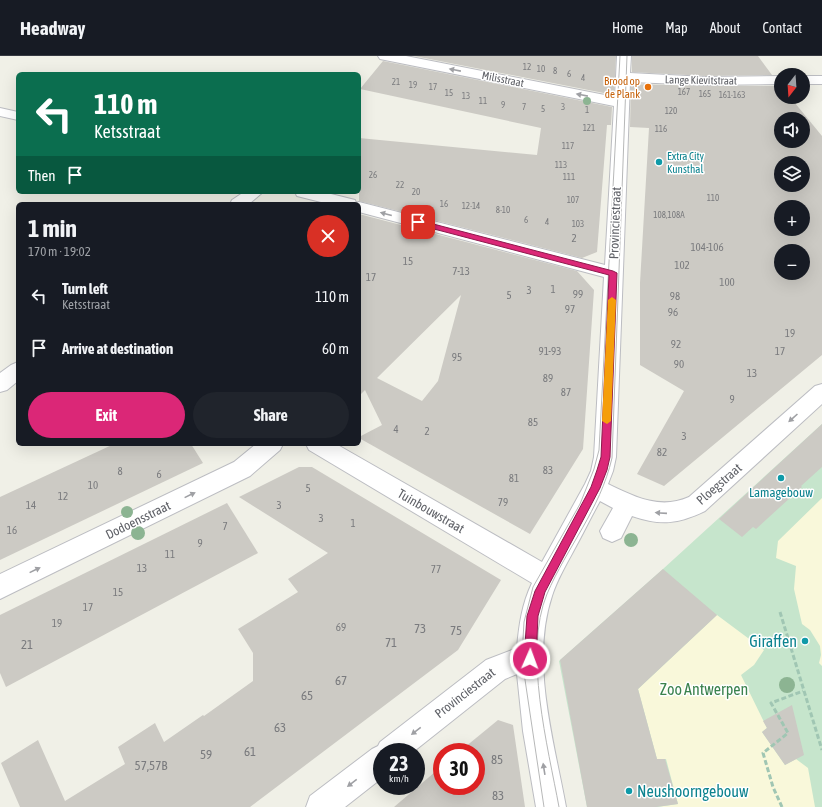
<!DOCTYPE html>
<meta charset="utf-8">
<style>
:root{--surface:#171b24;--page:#20242c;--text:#f1f3f6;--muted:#9ea1a6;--line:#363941;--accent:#db2777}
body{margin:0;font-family:"Asap Condensed",sans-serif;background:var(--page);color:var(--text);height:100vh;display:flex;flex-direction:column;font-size:15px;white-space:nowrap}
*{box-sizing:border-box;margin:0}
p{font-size:13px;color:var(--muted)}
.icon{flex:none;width:22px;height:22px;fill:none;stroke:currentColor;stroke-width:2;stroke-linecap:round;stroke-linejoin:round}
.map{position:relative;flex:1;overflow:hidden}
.sheet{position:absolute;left:16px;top:146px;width:345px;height:244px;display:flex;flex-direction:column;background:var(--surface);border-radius:6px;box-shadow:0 4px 16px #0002}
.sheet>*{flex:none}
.top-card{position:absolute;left:16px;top:16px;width:345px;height:122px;border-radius:6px;box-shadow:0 4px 16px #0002;background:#0b6e4f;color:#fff;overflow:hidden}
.needle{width:26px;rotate:197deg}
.fabs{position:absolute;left:774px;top:12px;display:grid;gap:8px}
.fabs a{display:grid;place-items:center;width:36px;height:36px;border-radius:50%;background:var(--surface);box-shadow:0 4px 16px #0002;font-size:20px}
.speed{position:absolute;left:373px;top:687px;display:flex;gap:8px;font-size:20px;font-weight:700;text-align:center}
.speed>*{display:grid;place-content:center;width:52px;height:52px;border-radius:50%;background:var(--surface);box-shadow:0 4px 16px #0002;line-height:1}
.speed small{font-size:10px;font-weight:400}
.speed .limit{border:6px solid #d22;background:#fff;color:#111}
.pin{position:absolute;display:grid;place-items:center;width:34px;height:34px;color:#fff;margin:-17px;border-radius:8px;box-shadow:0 2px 6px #0006}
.me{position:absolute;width:44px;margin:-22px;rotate:2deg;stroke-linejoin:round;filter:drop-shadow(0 0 3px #0008)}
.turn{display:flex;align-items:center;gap:14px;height:84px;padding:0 12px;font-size:18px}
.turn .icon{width:52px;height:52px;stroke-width:2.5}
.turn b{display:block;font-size:28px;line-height:34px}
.then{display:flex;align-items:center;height:38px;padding:0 12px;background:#0003;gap:8px;font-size:15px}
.round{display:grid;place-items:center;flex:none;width:42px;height:42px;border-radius:21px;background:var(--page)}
.headline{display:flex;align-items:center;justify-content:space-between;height:68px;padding:0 12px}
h1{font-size:24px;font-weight:700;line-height:30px}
.action{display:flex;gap:8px;margin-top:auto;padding:8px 12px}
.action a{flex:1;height:46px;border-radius:24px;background:var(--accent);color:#fff;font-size:16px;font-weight:700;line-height:46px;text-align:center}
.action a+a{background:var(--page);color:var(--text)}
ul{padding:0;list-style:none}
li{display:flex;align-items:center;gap:12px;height:52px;padding:0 12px}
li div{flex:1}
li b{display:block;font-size:15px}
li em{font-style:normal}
header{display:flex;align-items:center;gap:24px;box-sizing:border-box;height:56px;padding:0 20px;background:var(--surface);border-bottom:1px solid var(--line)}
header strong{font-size:19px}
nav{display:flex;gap:22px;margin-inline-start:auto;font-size:14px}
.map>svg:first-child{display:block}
.green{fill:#c6e5cc}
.sand{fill:#f9f8da}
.building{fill:#cccac4;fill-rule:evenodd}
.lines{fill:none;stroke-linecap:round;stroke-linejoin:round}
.street-casing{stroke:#bcbdc2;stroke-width:2}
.path{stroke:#a0c6b3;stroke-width:3;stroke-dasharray:5 2.5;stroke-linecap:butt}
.street{fill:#fff;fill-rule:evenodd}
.tram{stroke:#b7b8b8;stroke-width:1}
.tree{fill:#8cb492}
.oneway{fill:#9fa0a4}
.route{fill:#db2777;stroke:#8e194d}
.slow{fill:#f59e0b}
.food-dot{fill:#e8710a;stroke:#fff;stroke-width:1.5}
.culture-dot{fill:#0f9aa8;stroke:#fff;stroke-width:1.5}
.labels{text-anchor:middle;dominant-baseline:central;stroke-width:3;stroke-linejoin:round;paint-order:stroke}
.far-number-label{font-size:9px;fill:#7a7b7e}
.far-street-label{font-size:11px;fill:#5f6167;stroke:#fff}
.far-food-label{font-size:11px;fill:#c56008;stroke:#fff;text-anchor:end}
.far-culture-label{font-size:11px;fill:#0d838f;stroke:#fff;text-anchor:start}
.number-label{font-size:11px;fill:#7a7b7e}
.street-label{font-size:13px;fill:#5f6167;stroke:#fff}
.culture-label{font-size:13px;fill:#0d838f;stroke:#fff}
.near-number-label{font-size:13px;fill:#7a7b7e}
.near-culture-label{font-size:16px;fill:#0d838f;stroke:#fff;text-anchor:end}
.near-park-label{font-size:16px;fill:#3b824d;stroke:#fff}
</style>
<header>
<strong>Headway</strong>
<nav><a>Home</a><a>Map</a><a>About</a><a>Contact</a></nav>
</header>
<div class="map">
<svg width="822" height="751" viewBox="0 0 822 751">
<rect width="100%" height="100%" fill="#f0f0e7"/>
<path class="green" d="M822 368V751H587L559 605 663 513Z"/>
<g class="sand">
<path d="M822 442V610L819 607 821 599 820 590 810 574 802 568 794 533 796 510 776 502 778 485Z"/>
<path d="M717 559 764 594 754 609 741 619 767 672 762 676 785 709 796 703 808 712 815 751H657L678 748 666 703H657L638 633Z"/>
</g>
<g class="building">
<path d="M414 0H616L614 39Z"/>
<path d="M632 0H758L772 19 706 20 632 16Z"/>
<path d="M383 5 612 51 611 69H607L597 196 582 202 359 145V82L537 99 541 72 360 33Z"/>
<path d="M631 28 706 30H781V41H790L822 80V299L664 430 637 418 684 335 640 309V227L649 72 630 71ZM781 63H803V85H781ZM781 107H803V129H781ZM781 151H803V173H781ZM781 195H803V217H781Z"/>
<path d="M359 158 577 215 594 234 583 393 530 478 359 382V381L382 369 365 334 359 340ZM461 239 438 325 422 345 377 322Z"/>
<path d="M822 368V411L801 430 802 431 756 473 753 471 742 481 719 463Z"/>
<path d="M114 388H191L203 407 0 504V441Z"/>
<path d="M299 411H312L501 524 458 594 250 751H20L1 707 38 684 65 745 125 708 118 691 155 667 164 686 203 659 204 660 253 625V597L238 573 298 536 288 523 328 497 239 441Z"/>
<path d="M227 447 258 497 6 631 0 617V559Z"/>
<path d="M663 513 717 559 638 633 657 703H665L678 748 656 751H587L560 604Z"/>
<path d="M792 649 804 699 785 709 762 676 767 672 763 665Z"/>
<path d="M498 664 513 669 525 751H394L442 710V730H476V696H459Z"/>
</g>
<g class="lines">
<g class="street-casing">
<g id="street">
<path d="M378 0H406L615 41 617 0H631L630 17 706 21 781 20V28L706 29 630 26 616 401 613 415 608 428C635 441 660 454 689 441L815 330 822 328V348L705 455C678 468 661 470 632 460L621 482 612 486 603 482 600 475 613 452 600 445C591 461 583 478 574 494 566 509 557 524 552 540 530 606 554 685 566 751H536L523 675 517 618 505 623 413 696H382V722L345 751H306L310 740 372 693 378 690 380 686 486 604 517 592C519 569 522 548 532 527L309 394 306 388H336L542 506 585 428 591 415 594 401 604 221 359 156V148H329L297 140 295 136H323L355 144 356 147 359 146 605 209 614 50 385 4 380 3Z"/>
<rect x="803" y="20" width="19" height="8"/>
<path d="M0 52 18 56V64L0 60Z"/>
<path d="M244 136H263L249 148H230L232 144Z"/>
<path d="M18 306V325L7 334 0 336V317L11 309Z"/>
<path d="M256 388H283L280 394 250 420 0 543V518L234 406Z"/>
</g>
</g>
<g class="path">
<path d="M780 556 822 694"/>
<path d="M782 751 773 731 763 697 788 677 771 647 803 635"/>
</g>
<use href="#street" class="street"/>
<g class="tram">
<path d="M544 751 524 617 523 583 524 566 533 531 580 448 594 413 599 394 620 0"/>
<path d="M559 751C548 691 523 596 547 538 567 491 600 454 612 402L627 0"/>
</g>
</g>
<g class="tree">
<circle cx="634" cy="39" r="4"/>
<circle cx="587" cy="45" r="4"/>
<circle cx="127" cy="456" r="6"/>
<circle cx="138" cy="477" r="7"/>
<circle cx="631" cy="484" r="7"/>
<circle cx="787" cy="629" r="8"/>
</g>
<defs><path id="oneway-solid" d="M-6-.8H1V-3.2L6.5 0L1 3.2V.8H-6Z"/></defs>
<g class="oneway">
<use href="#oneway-solid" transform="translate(455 14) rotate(-169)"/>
<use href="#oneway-solid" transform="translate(582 39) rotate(-169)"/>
<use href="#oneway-solid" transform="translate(386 158) rotate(-165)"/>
<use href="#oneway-solid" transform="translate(793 362) rotate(138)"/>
<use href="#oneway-solid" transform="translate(190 439) rotate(-26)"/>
<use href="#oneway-solid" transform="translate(661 457) rotate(-176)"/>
<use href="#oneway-solid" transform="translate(35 514) rotate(-26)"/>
<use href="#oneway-solid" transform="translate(416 675) rotate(142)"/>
<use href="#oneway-solid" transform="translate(544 713) rotate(-99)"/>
<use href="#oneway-solid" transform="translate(352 727) rotate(142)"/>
</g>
<path class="route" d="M418 164 613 215 617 217 610 401 607 414 600 432 545 536 538 560 536 603 534 607 530 608 526 607 524 603 527 560 535 535 591 431 597 414 601 401 609 219 415 168V165Z"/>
<path class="slow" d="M612 241 616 244 611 365 607 368 602 365 608 244Z"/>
<circle class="food-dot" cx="648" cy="31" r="4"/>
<g class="culture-dot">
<circle cx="659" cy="106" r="4"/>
<circle cx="781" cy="422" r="4"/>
<circle cx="805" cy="585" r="4"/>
<circle cx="629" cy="735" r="4"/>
</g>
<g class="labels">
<g class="far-number-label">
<text x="527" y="11">12</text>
<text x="541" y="13">10</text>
<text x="555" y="15">8</text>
<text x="569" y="18">6</text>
<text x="583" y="22">4</text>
<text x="396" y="26">21</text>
<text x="413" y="29">19</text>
<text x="433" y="31">17</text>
<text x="684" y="36">167</text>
<text x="449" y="37">15</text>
<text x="705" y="38">165</text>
<text x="732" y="39">161-163</text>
<text x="466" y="40">13</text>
<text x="483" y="45">11</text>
<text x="503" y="49">9</text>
<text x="524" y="51">7</text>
<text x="563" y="51">3</text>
<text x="543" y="53">5</text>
<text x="587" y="54">1</text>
<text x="671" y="55">120</text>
<text x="589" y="72">121</text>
<text x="661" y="73">116</text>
<text x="568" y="90">117</text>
<text x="561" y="109">113</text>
<text x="373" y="119">26</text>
<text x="569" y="121">111</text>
<text x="400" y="129">22</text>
<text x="416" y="136">20</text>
<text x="713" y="142">110</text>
<text x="573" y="144">107</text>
<text x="444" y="148">16</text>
<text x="471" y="150">12-14</text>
<text x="503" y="154">8-10</text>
<text x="669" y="159">108,108A</text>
<text x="526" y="164">6</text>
<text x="547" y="166">4</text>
<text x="578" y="168">103</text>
</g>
<g class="far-street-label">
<text transform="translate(503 23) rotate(11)">Milisstraat</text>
<text transform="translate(701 24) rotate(1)">Lange Kievitstraat</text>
</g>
<g class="far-food-label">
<text x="640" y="25">Brood op<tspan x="640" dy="13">de Plank</tspan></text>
</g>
<g class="far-culture-label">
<text x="667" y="100">Extra City<tspan x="667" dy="13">Kunsthal</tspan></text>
</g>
<g class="number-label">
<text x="574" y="182">2</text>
<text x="707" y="191">104-106</text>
<text x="408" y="205">15</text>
<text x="682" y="209">102</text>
<text x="461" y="215">7-13</text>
<text x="371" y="221">17</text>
<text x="727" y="226">100</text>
<text x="553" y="233">1</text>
<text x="529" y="234">3</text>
<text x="578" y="238">99</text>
<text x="509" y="239">5</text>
<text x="675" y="240">98</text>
<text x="570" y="253">97</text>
<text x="673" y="256">96</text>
<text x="790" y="277">19</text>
<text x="676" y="288">92</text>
<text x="550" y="295">91-93</text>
<text x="780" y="295">17</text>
<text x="457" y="301">95</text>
<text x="679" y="308">90</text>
<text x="752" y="317">13</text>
<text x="548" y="322">89</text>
<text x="566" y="336">87</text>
<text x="732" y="343">9</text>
<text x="533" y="366">85</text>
<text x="396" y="373">4</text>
<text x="427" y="375">2</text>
<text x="684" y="380">3</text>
<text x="662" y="396">82</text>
<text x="548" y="414">83</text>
<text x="120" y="415">8</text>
<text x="159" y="418">6</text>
<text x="514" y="422">81</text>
<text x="93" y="429">10</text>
<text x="308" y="432">5</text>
<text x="63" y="440">12</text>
<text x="503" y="446">79</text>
<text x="31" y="449">14</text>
<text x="279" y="449">3</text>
<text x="321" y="462">3</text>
<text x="353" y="467">1</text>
<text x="225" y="470">7</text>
<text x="12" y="474">16</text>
<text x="200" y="487">9</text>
<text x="170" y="498">11</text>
<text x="142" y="512">13</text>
<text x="436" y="513">77</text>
<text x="118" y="536">15</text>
<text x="88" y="551">17</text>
<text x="57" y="567">19</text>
<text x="341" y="571">69</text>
</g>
<g class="street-label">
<text transform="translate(615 167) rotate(-88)">Provinciestraat</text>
<text transform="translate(719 428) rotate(-41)">Ploegstraat</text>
<text transform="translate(431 455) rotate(30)">Tuinbouwstraat</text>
<text transform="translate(138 464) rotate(-26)">Dodoensstraat</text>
<text transform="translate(465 637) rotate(-38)">Provinciestraat</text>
</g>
<g class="culture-label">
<text x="781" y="436">Lamagebouw</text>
</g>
<g class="near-number-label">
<text x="420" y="572">73</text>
<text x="456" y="574">75</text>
<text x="391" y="586">71</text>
<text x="27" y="588">21</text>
<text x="341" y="624">67</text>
<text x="307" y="639">65</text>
<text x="280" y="671">63</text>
<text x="250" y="695">61</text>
<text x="206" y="698">59</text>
<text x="497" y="703">85</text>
<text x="151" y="709">57,57B</text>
<text x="498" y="739">83</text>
</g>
<g class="near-culture-label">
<text x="797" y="585">Giraffen</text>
<text x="637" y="735" text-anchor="start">Neushoorngebouw</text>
</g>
<g class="near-park-label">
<text x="704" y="633">Zoo Antwerpen</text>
</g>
</g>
</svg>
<div class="fabs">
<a><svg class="needle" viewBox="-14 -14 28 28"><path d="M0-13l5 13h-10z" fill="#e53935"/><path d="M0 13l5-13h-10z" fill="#9ea1a6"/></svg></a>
<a><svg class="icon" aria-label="sound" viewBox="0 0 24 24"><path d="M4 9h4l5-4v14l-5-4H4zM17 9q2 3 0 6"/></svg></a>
<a><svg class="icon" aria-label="layers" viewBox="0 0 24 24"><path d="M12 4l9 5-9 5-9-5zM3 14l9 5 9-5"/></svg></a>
<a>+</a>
<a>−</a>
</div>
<div class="speed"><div>23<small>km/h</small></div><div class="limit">30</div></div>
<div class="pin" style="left:418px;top:166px;background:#d93025"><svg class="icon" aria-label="arrive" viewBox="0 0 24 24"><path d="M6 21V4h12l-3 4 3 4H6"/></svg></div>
<svg class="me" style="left:530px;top:603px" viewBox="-20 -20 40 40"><circle r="17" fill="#db2777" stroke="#fff" stroke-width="3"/><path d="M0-11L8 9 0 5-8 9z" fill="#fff"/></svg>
<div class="top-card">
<div class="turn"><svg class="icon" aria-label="left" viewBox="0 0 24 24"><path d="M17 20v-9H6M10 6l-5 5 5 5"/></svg><div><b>110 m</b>Ketsstraat</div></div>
<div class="then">Then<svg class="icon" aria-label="arrive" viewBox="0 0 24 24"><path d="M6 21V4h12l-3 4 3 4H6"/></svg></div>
</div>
<section class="sheet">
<div class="headline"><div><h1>1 min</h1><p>170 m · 19:02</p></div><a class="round" style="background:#d93025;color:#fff"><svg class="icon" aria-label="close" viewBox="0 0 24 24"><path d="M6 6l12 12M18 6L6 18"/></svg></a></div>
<ul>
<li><svg class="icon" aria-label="left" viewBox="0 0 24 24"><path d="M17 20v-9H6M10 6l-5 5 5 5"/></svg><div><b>Turn left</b><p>Ketsstraat</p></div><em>110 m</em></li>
<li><svg class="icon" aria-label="arrive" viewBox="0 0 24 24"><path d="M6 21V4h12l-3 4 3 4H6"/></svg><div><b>Arrive at destination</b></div><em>60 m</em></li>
</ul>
<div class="action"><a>Exit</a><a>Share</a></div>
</section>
</div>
